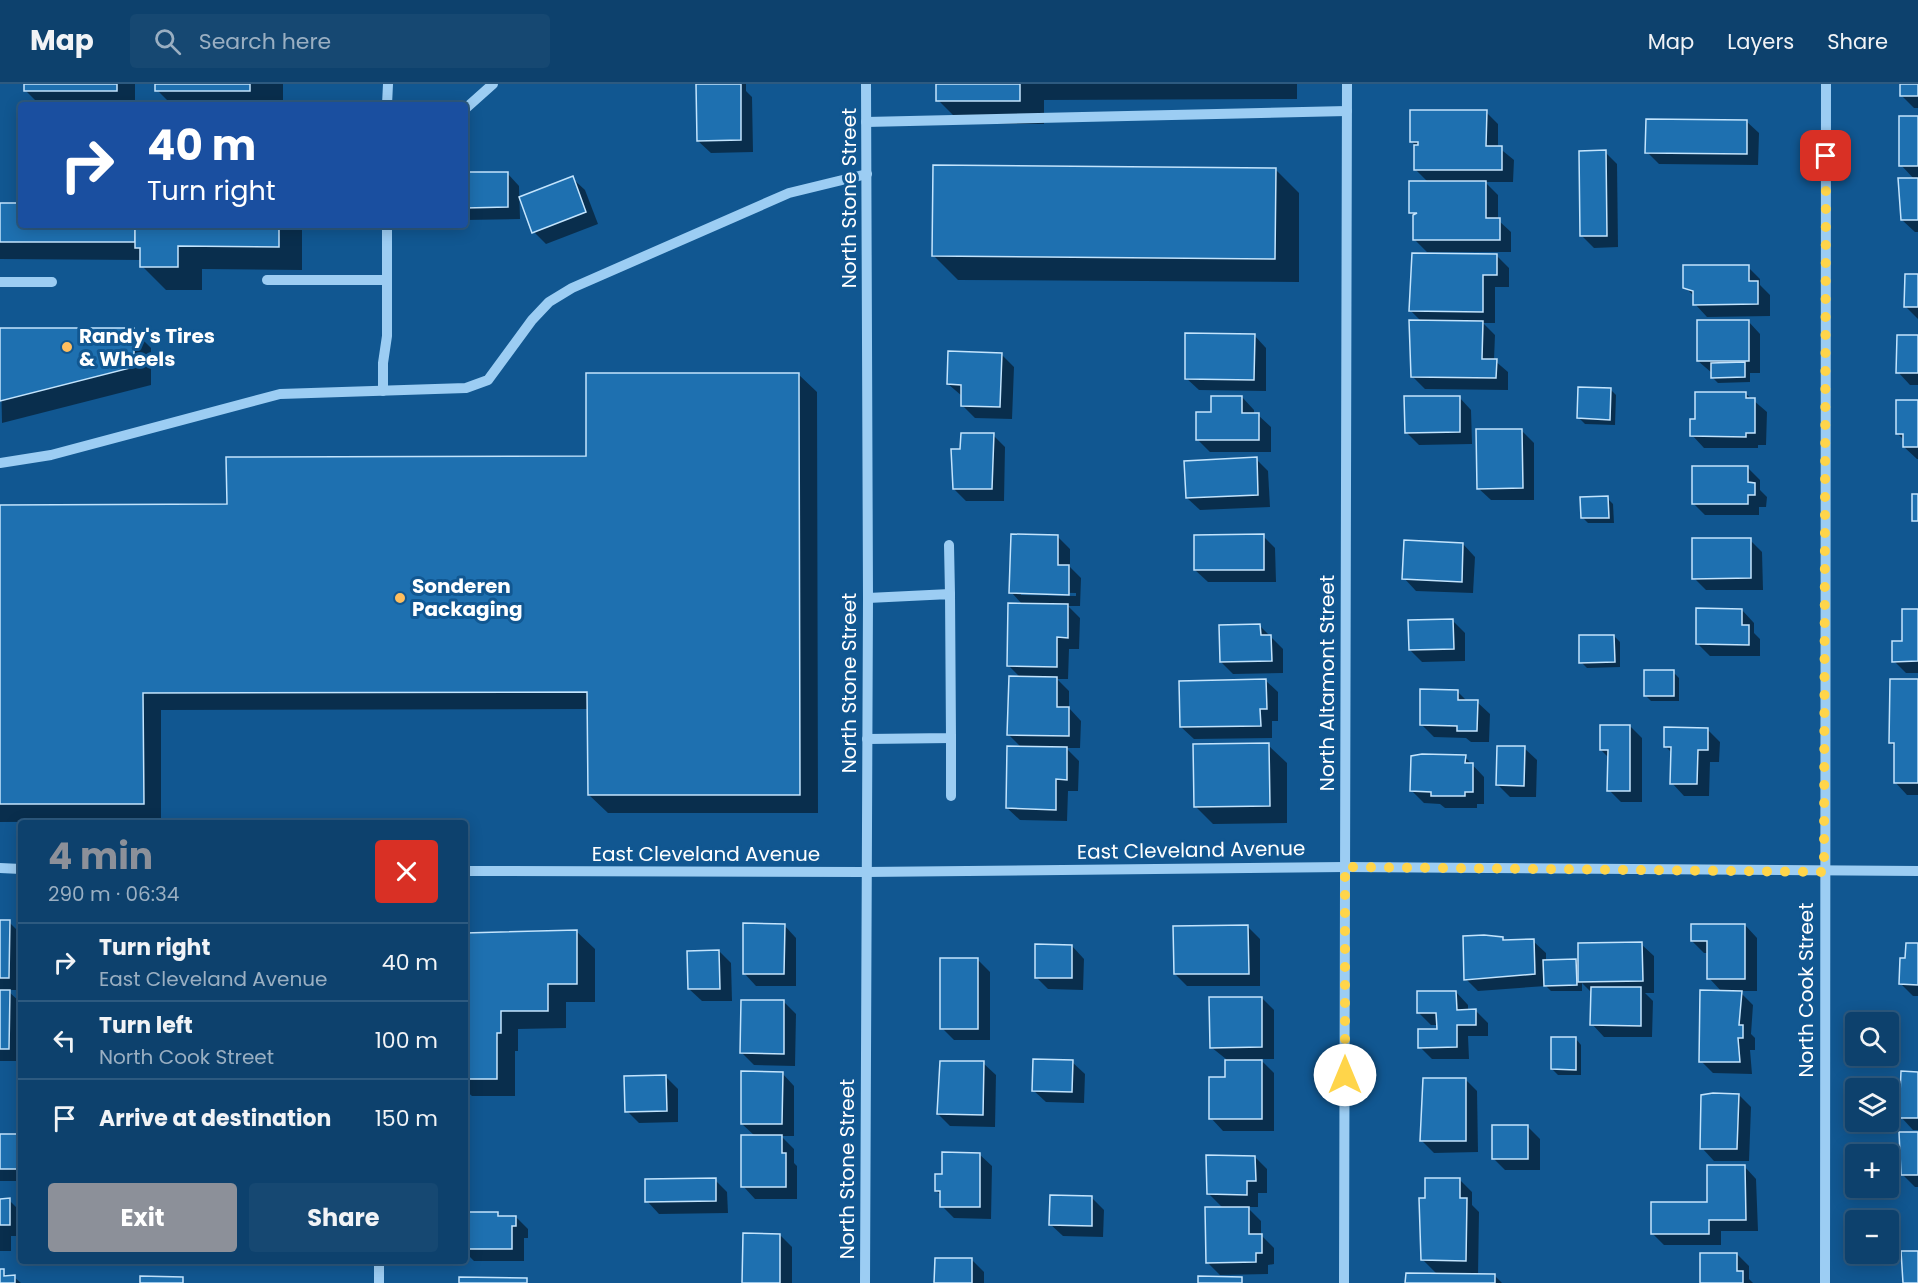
<!DOCTYPE html>
<meta charset="utf-8">
<style>
:root{--surface:#0d416d;--page:#164872;--text:#f1f3f6;--muted:#9aafc2;--line:#2d5a80;--accent:#8c9099}
body{margin:0;font-family:Poppins,sans-serif;background:var(--page);color:var(--text);height:100vh;display:flex;flex-direction:column;font-size:22px;white-space:nowrap}
*{box-sizing:border-box;margin:0}
p{font-size:20px;color:var(--muted)}
.icon{flex:none;width:33px;height:33px;fill:none;stroke:currentColor;stroke-width:2;stroke-linecap:round;stroke-linejoin:round}
.map{position:relative;flex:1;overflow:hidden}
.drawer{position:absolute;left:18px;top:736px;width:450px;height:444px;display:flex;flex-direction:column;background:var(--surface);border-radius:6px;box-shadow:0 3px 15px #0003,0 0 0 2px var(--line)}
.drawer>*{flex:none}
.hud{position:absolute;left:18px;top:18px;width:450px;height:126px;border-radius:6px;box-shadow:0 3px 15px #0003,0 0 0 2px var(--line);background:#1a4fa0;color:#fff;overflow:hidden}
.buttons{position:absolute;left:1845px;top:928px;display:grid;gap:12px}
.buttons a{display:grid;place-items:center;width:54px;height:54px;border-radius:6px;background:var(--surface);box-shadow:0 3px 15px #0003,0 0 0 2px var(--line);font-size:30px}
.pin{position:absolute;display:grid;place-items:center;width:51px;height:51px;color:#fff;margin:-26px;border-radius:12px;box-shadow:0 3px 9px #0006}
.me{position:absolute;width:66px;margin:-33px;rotate:0deg;stroke-linejoin:round;filter:drop-shadow(0 0 4px #0008)}
.turn{display:flex;align-items:center;gap:21px;height:126px;padding:0 30px;font-size:27px}
.turn .icon{width:78px;height:78px;stroke-width:2.5}
.turn b{display:block;font-size:42px;line-height:51px}
.round{display:grid;place-items:center;flex:none;width:63px;height:63px;border-radius:6px;background:var(--page)}
.overview{display:flex;align-items:center;justify-content:space-between;height:102px;padding:0 30px}
h1{font-size:36px;font-weight:700;line-height:45px;color:var(--accent)}
.cta{display:flex;gap:12px;margin-top:auto;padding:12px 30px}
.cta a{flex:1;height:69px;border-radius:6px;background:var(--accent);color:#fff;font-size:24px;font-weight:700;line-height:69px;text-align:center}
.cta a+a{background:var(--page);color:var(--text)}
ul{padding:0;list-style:none}
li{display:flex;align-items:center;gap:18px;height:78px;padding:0 30px;border-top:2px solid var(--line)}
li div{flex:1}
li b{display:block;font-size:22px}
li em{font-style:normal}
header{display:flex;align-items:center;gap:36px;box-sizing:border-box;height:84px;padding:0 30px;background:var(--surface);border-bottom:2px solid var(--line)}
header strong{font-size:28px}
nav{display:flex;gap:33px;margin-inline-start:auto;font-size:21px}
.search{width:420px;height:54px;background:var(--page);display:flex;align-items:center;gap:15px;box-sizing:border-box;padding:0 21px;border-radius:6px;color:var(--muted);font-size:22px}
.map>svg:first-child{display:block}
.shadow{fill:#0007;fill-rule:evenodd}
.building{fill:#1e70b0;stroke:#c3e4fd;stroke-width:1.5}
.lines{fill:none;stroke-linecap:round;stroke-linejoin:round}
.minor{stroke:#9ccdf3;stroke-width:10}
.route{stroke:#ffd54a;stroke-width:10;stroke-dasharray:0 18}
.poi-dot{fill:#ffbe5e;stroke:#115791;stroke-width:2}
.labels{text-anchor:middle;dominant-baseline:central;stroke-width:6;stroke-linejoin:round;paint-order:stroke}
.street-label{font-size:20px;fill:#fff;stroke:#115791}
.poi-label{font-size:20px;font-weight:bold;fill:#fff;stroke:#115791;text-anchor:start}
</style>
<header>
<strong>Map</strong>
<div class="search"><svg class="icon" aria-label="search" viewBox="0 0 24 24"><circle cx="10" cy="10" r="6"/><path d="M15 15l6 6"/></svg>Search here</div>
<nav><a>Map</a><a>Layers</a><a>Share</a></nav>
</header>
<div class="map">
<svg width="1918" height="1199" viewBox="0 0 1918 1199">
<rect width="100%" height="100%" fill="#115791"/>
<g class="shadow">
<path d="M25 0H135V21H40L25 6Z"/>
<path d="M157 0H283V21H172L157 6Z"/>
<path d="M704 0H746V7L752 13 753 68 711 69 698 57Z"/>
<path d="M938 0H1297V15L1044 16V40H962L938 16Z"/>
<path d="M1901 0H1918V24H1914L1901 11Z"/>
<path d="M1486 28 1498 40V63L1514 76 1513 98H1485L1498 111V136L1511 148V168H1427L1414 155 1415 133 1410 128 1428 98 1415 85V61L1411 57Z"/>
<path d="M1918 34V148H1915L1902 136 1915 96 1901 81Z"/>
<path d="M1746 37 1759 49 1758 81 1659 80 1647 68Z"/>
<path d="M1605 68 1617 80 1618 163 1594 164 1582 152Z"/>
<path d="M1275 85 1299 109V198L958 196 934 172Z"/>
<path d="M507 89 519 102 520 135 465 136V90Z"/>
<path d="M572 94 585 106 598 140 546 160 534 148Z"/>
<path d="M0 121H21V141H302V186L202 185V206H166L142 182V176L0 175Z"/>
<path d="M1497 172 1509 184V203H1495V239H1483L1495 251 1494 276 1508 288V306L1425 305 1413 293 1422 238 1411 227Z"/>
<path d="M1748 183 1760 195V201L1770 211V232L1707 233 1695 220V213L1685 203Z"/>
<path d="M1918 192V235L1905 222Z"/>
<path d="M1748 237 1760 250V289H1750V298L1718 299 1712 293V289L1698 277Z"/>
<path d="M0 246H133L151 264V301L2 339Z"/>
<path d="M1254 251 1266 264V307L1199 306 1186 294Z"/>
<path d="M1918 253V301H1910L1898 288Z"/>
<path d="M1002 271 1014 283 1012 335 975 334 962 321V312L948 300Z"/>
<path d="M798 290 817 308 818 729H608L589 711V625L161 626V737L0 738V422H228L587 374Z"/>
<path d="M1611 306 1616 311 1615 341 1585 340 1579 334Z"/>
<path d="M1746 310 1767 328 1766 361H1758V364H1704L1692 351 1697 336Z"/>
<path d="M1242 313 1254 326V331H1258L1271 343V368H1210L1198 356 1212 330Z"/>
<path d="M1459 313 1471 326 1472 360 1419 361 1406 348Z"/>
<path d="M1918 317V375H1917L1904 363V356L1897 349Z"/>
<path d="M1521 346 1534 359V416H1491L1478 404Z"/>
<path d="M993 351 1005 363 1004 417H966L954 405 952 366H962Z"/>
<path d="M1256 375 1268 387 1270 423 1200 426 1187 414Z"/>
<path d="M1748 384 1760 396V406L1767 413 1766 423H1759V431H1705L1693 419Z"/>
<path d="M1607 414 1613 420 1614 439H1588L1582 433Z"/>
<path d="M1263 452 1275 464 1276 498H1208L1195 486Z"/>
<path d="M1058 453 1070 465V483L1081 494 1080 522H1068L1080 534 1079 565H1069L1068 595H1057L1069 607V624L1081 637 1080 664H1066L1079 677 1078 707H1068L1067 737 1020 736 1007 724 1022 664 1009 651 1021 594 1009 582 1023 521 1011 508ZM1021 508 1076 509V512L1021 511Z"/>
<path d="M1750 456 1762 468 1763 506H1706L1694 494Z"/>
<path d="M1463 460 1475 473 1473 509 1416 507 1404 494Z"/>
<path d="M1742 526 1754 539V549L1760 555V572H1710L1697 559Z"/>
<path d="M1918 527V589H1906L1894 577Z"/>
<path d="M1452 536 1465 549V577L1422 578 1410 566Z"/>
<path d="M1260 542 1283 565V589L1233 590 1221 578Z"/>
<path d="M1614 552 1620 558V583L1587 584 1581 578Z"/>
<path d="M1673 588 1679 594V617H1651L1645 611Z"/>
<path d="M1265 596 1278 608V637H1272V654L1194 655 1181 643Z"/>
<path d="M1918 597V711H1907L1895 698 1896 664 1890 658Z"/>
<path d="M1458 608 1468 618H1477L1490 630 1489 658H1471L1466 654 1434 653 1421 640Z"/>
<path d="M1630 642 1642 654V718H1621L1609 706V674L1601 666Z"/>
<path d="M1708 646 1720 658 1719 678H1710L1709 712H1684L1672 699V669L1665 662Z"/>
<path d="M1268 661 1287 679V739L1213 740 1195 722Z"/>
<path d="M1524 664 1537 676 1536 713H1510L1497 700Z"/>
<path d="M1465 673 1484 693V720H1477V724H1445L1440 720 1424 719 1412 707Z"/>
<path d="M0 838H9L21 850V906H7L21 919V977H0Z"/>
<path d="M784 841 796 854V902H756L744 889Z"/>
<path d="M1745 841 1757 854V907H1739L1753 921 1751 950 1755 954V966H1750L1752 990 1713 989 1701 977 1722 908 1709 894V869H1704L1692 857Z"/>
<path d="M1248 843 1260 855V902H1187L1175 890Z"/>
<path d="M576 847 595 865V918H566V944L518 945V967H515V1012H472L465 1006V850Z"/>
<path d="M1465 853 1533 857 1546 869V877L1576 876 1580 880 1641 860 1654 872V909H1645L1653 917 1652 953H1604L1592 940V909L1582 899V907H1551L1546 902 1478 907 1466 895Z"/>
<path d="M1918 861V912H1913L1901 900 1907 876Z"/>
<path d="M1072 862 1084 875 1083 906 1048 905 1036 893Z"/>
<path d="M719 867 731 879 732 917H702L689 905Z"/>
<path d="M978 876 990 888V956H954L942 944Z"/>
<path d="M1456 908 1468 921V927H1476L1488 939V952H1468L1469 975H1432L1420 963 1438 946V941H1431L1419 929Z"/>
<path d="M1262 914 1274 926V975H1260L1274 989V1047H1223L1211 1034 1226 994V975L1211 963Z"/>
<path d="M784 918 796 930 795 982 754 981 742 969Z"/>
<path d="M1576 955 1581 961V991H1558L1552 985Z"/>
<path d="M1072 978 1085 990 1084 1019 1046 1018 1033 1006Z"/>
<path d="M983 979 996 991 995 1043 950 1042 938 1030Z"/>
<path d="M782 989 794 1002V1052H781L794 1065V1079L797 1082V1115H755L743 1102 755 1052 742 1040Z"/>
<path d="M1918 989V1046H1913L1901 1033Z"/>
<path d="M666 993 678 1005V1038L639 1039 627 1027Z"/>
<path d="M1465 995 1477 1007 1478 1068 1434 1069 1422 1057Z"/>
<path d="M1739 1011 1751 1023 1749 1077H1714L1702 1064Z"/>
<path d="M1528 1043 1540 1055V1086H1505L1493 1074Z"/>
<path d="M1918 1050V1103H1915L1903 1091Z"/>
<path d="M21 1051V1097H0V1052Z"/>
<path d="M979 1070 992 1082 991 1135 954 1134 942 1122V1112L936 1107 943 1092Z"/>
<path d="M1255 1073 1267 1085V1109H1258V1123H1247L1261 1137V1151L1274 1164V1180L1268 1181V1190L1220 1191 1207 1178 1223 1124 1208 1109Z"/>
<path d="M1744 1082 1756 1095 1758 1147H1721V1161H1664L1652 1149 1708 1120Z"/>
<path d="M715 1096 727 1108 728 1129 659 1130 647 1117Z"/>
<path d="M1460 1096 1472 1108V1121L1479 1128 1478 1191H1494L1502 1199H1407L1438 1191 1423 1176 1427 1115Z"/>
<path d="M1092 1114 1104 1126 1103 1153 1063 1152 1050 1140Z"/>
<path d="M0 1116H9L21 1128V1152H11V1167H0Z"/>
<path d="M465 1129H498L501 1133H516L528 1145V1154H524V1177H474L465 1168Z"/>
<path d="M780 1151 792 1163V1199H743Z"/>
<path d="M1737 1170 1749 1182V1195L1753 1199H1702Z"/>
<path d="M972 1176 984 1188V1199H936Z"/>
<path d="M243 1178H311V1181L246 1180Z"/>
<path d="M0 1187 9 1193H14L21 1199H0Z"/>
</g>
<g class="building">
<rect x="24" y="0" width="93" height="7"/>
<rect x="155" y="0" width="95" height="7"/>
<path d="M696 0H741V56L697 57Z"/>
<rect x="936" y="0" width="84" height="17"/>
<rect x="1900" y="0" width="18" height="12"/>
<path d="M1410 26H1487L1486 62H1502V86H1414V61H1418V58H1410Z"/>
<rect x="1899" y="32" width="19" height="50"/>
<path d="M1646 35 1747 36V70L1645 69Z"/>
<path d="M1606 66 1607 152H1580L1579 67Z"/>
<path d="M933 81 1276 84 1275 175 932 172Z"/>
<path d="M465 88H508V123L465 124Z"/>
<path d="M573 92 586 128 532 149 519 113Z"/>
<path d="M1898 94H1918V136H1901Z"/>
<path d="M1409 97H1486V134H1500V156H1413V131L1417 129H1409Z"/>
<path d="M0 119H21V141H135V158H0Z"/>
<path d="M135 141H279V163L178 162V183H140V164H135Z"/>
<path d="M1412 169 1497 170V191H1483V228L1409 227Z"/>
<path d="M1683 181H1749V197H1758V220L1693 221V207L1683 204Z"/>
<path d="M1905 190H1918V223H1904Z"/>
<path d="M1409 236 1483 237 1482 275H1497L1496 294 1411 293Z"/>
<rect x="1697" y="236" width="52" height="41"/>
<path d="M0 244H134V283L0 317Z"/>
<path d="M1185 249 1255 250 1254 296 1185 295Z"/>
<path d="M1897 251H1918V289H1896Z"/>
<path d="M948 267 1002 269 1000 323 961 322V301L947 300Z"/>
<path d="M1745 278V293L1711 294V279Z"/>
<path d="M586 289H799L800 711H588L587 608 143 609 144 720H0V421L227 420 226 373 586 372Z"/>
<path d="M1578 303 1611 304 1610 336 1577 334Z"/>
<path d="M1695 308H1746V314H1755V349H1746V353L1690 352V335H1695Z"/>
<path d="M1211 312H1242V329H1259V356H1196V328H1211Z"/>
<path d="M1404 312H1460V348L1405 349Z"/>
<path d="M1896 316H1918V363H1903V350H1896Z"/>
<path d="M1476 345H1522L1523 404 1477 405Z"/>
<path d="M961 349H994L992 405H953L951 365H960Z"/>
<path d="M1257 373 1258 411 1186 414 1184 377Z"/>
<path d="M1692 382H1748V398L1755 399V411H1748V420H1692Z"/>
<rect x="1912" y="410" width="6" height="27"/>
<path d="M1608 412 1609 434H1581L1580 413Z"/>
<path d="M1011 450 1058 451V481H1069V511L1009 509Z"/>
<path d="M1264 450V486H1194V451Z"/>
<path d="M1692 454H1751V494L1692 495Z"/>
<path d="M1404 456 1463 459 1462 498 1402 495Z"/>
<path d="M1008 519 1068 520V554L1057 553V583L1007 582Z"/>
<path d="M1696 524 1742 525V541H1749V561L1696 560Z"/>
<path d="M1902 525H1918V577L1892 578V557H1902Z"/>
<path d="M1453 535 1454 565 1409 566 1408 536Z"/>
<path d="M1260 540 1261 551H1271L1272 577 1220 578 1219 541Z"/>
<path d="M1579 551H1614L1615 578 1579 579Z"/>
<rect x="1644" y="586" width="30" height="26"/>
<path d="M1009 592 1057 593V623H1069V652L1007 651Z"/>
<path d="M1266 595 1267 625H1260L1261 642 1180 643 1179 597Z"/>
<path d="M1890 595H1918V699H1894V659H1889Z"/>
<path d="M1420 605 1458 606V616H1478L1477 647H1457V642L1420 641Z"/>
<path d="M1600 641H1630V707H1607L1608 666H1600Z"/>
<path d="M1664 643 1708 644V666H1698L1697 700H1670L1671 663H1664Z"/>
<path d="M1269 659 1270 722 1194 723 1193 660Z"/>
<path d="M1007 662 1067 663V696L1056 695V726L1006 724Z"/>
<path d="M1497 662H1525L1524 702 1496 701Z"/>
<path d="M1422 670 1466 671 1465 679H1473V708H1465V712H1431V708L1410 707 1411 672Z"/>
<path d="M0 836H10L9 894H0Z"/>
<path d="M743 839 785 840 784 890H743Z"/>
<path d="M1691 840H1745V895H1707V857H1691Z"/>
<path d="M1248 841 1249 890H1174L1173 842Z"/>
<path d="M577 846V900H548V927H501V949H497V995H465V849Z"/>
<path d="M1484 851 1503 853V856L1534 855 1535 890 1464 896 1463 852Z"/>
<path d="M1642 858 1643 897 1578 898V859Z"/>
<path d="M1906 859H1918V901L1899 900 1900 874H1905Z"/>
<path d="M1035 860 1072 861V894H1035Z"/>
<path d="M719 866 720 905H688L687 867Z"/>
<rect x="940" y="874" width="38" height="71"/>
<path d="M1576 875 1577 901 1544 902 1543 876Z"/>
<path d="M1591 903H1641V942L1590 941Z"/>
<path d="M0 906H10L9 965H0Z"/>
<path d="M1700 906 1742 907 1739 941H1743V954H1738L1740 978H1699Z"/>
<path d="M1417 907H1456L1457 926 1476 925V941H1457V963L1418 964V945H1437L1436 929H1417Z"/>
<path d="M1209 913H1262V963L1210 964Z"/>
<path d="M741 916H784V970L740 969Z"/>
<path d="M1551 953H1576V986L1551 985Z"/>
<path d="M1033 975 1073 976 1072 1008 1032 1007Z"/>
<path d="M1225 976H1262V1035H1209V993H1225Z"/>
<path d="M940 977H984L983 1031 937 1030Z"/>
<path d="M741 987 783 988 782 1040H741Z"/>
<path d="M1901 987 1918 988V1034H1899Z"/>
<path d="M666 991 667 1027 625 1028 624 992Z"/>
<path d="M1423 994H1466V1057H1420Z"/>
<path d="M1713 1009 1739 1010 1737 1065H1700L1701 1011Z"/>
<rect x="1492" y="1041" width="36" height="34"/>
<path d="M1899 1048H1918V1091H1901Z"/>
<rect x="0" y="1050" width="21" height="35"/>
<path d="M741 1051H782V1069H786V1103H741Z"/>
<path d="M942 1068 980 1069V1123H940V1107H935V1090H942Z"/>
<path d="M1206 1071 1255 1072 1256 1097H1247V1111L1207 1110Z"/>
<path d="M1707 1081H1745L1746 1136H1709V1150H1651V1118H1707Z"/>
<path d="M716 1094V1117L645 1118V1095Z"/>
<path d="M1425 1094H1460V1114H1467L1466 1177 1421 1176 1419 1114H1425Z"/>
<path d="M1050 1111 1092 1112V1142L1049 1141Z"/>
<path d="M10 1114V1141H0V1115Z"/>
<path d="M1205 1123H1249V1150H1262V1169H1256V1178L1206 1179Z"/>
<path d="M465 1128H498V1132H516V1142H512V1165H465Z"/>
<path d="M743 1149 780 1150V1199H742Z"/>
<path d="M1901 1167H1918V1199H1903Z"/>
<path d="M1700 1169H1737V1187H1743V1199H1700Z"/>
<path d="M935 1174H972V1199H934Z"/>
<path d="M0 1185H4V1192L15 1191V1199H0Z"/>
<path d="M1406 1189 1495 1190V1199H1405Z"/>
<path d="M140 1192 183 1193V1199H140Z"/>
<path d="M1198 1192 1242 1193V1199H1198Z"/>
<path d="M459 1193 527 1194V1199H459Z"/>
</g>
<g class="lines">
<g class="minor">
<path d="M387 21 388 0"/>
<path d="M465 25 493 0"/>
<path d="M866 38 1347 27"/>
<path d="M267 196H387"/>
<path d="M0 198H52"/>
<path d="M383 307V279L387 252V141"/>
<path d="M0 379 51 371 280 310 466 304 488 296 532 236 549 218 572 204 789 109 867 90"/>
<path d="M949 461 950 510"/>
<path d="M951 654V712"/>
<path d="M867 655 951 654 950 510 868 514"/>
<path d="M0 784 21 785"/>
<path d="M465 787 866 788 1345 783 1918 787"/>
<path d="M379 1178V1199"/>
<path d="M865 1199 868 514 866 0"/>
<path d="M1344 1199 1347 0"/>
<path d="M1825 1199 1826 0"/>
</g>
</g>
<g class="lines">
<path class="route" d="M1345 991V783L1824 788 1826 72"/>
</g>
<g class="poi-dot">
<circle cx="67" cy="263" r="6"/>
<circle cx="400" cy="514" r="6"/>
</g>
<g class="labels">
<g class="street-label">
<text transform="translate(849 114) rotate(-90)">North Stone Street</text>
<text transform="translate(849 599) rotate(-90)">North Stone Street</text>
<text transform="translate(1327 599) rotate(-90)">North Altamont Street</text>
<text transform="translate(1191 766) rotate(-1)">East Cleveland Avenue</text>
<text x="706" y="770">East Cleveland Avenue</text>
<text transform="translate(1806 906) rotate(-90)">North Cook Street</text>
<text transform="translate(847 1085) rotate(-90)">North Stone Street</text>
</g>
<g class="poi-label">
<text x="79" y="252">Randy's Tires<tspan x="79" dy="23">&amp; Wheels</tspan></text>
<text x="412" y="502">Sonderen<tspan x="412" dy="23">Packaging</tspan></text>
</g>
</g>
</svg>
<div class="buttons">
<a><svg class="icon" aria-label="search" viewBox="0 0 24 24"><circle cx="10" cy="10" r="6"/><path d="M15 15l6 6"/></svg></a>
<a><svg class="icon" aria-label="layers" viewBox="0 0 24 24"><path d="M12 4l9 5-9 5-9-5zM3 14l9 5 9-5"/></svg></a>
<a>+</a>
<a>−</a>
</div>
<div class="pin" style="left:1826px;top:72px;background:#d93025"><svg class="icon" aria-label="arrive" viewBox="0 0 24 24"><path d="M6 21V4h12l-3 4 3 4H6"/></svg></div>
<svg class="me" style="left:1345px;top:991px" viewBox="-20 -20 40 40"><circle r="19" fill="#fff"/><path d="M0-13L10 11 0 6-10 11z" fill="#ffd54a"/></svg>
<div class="hud">
<div class="turn"><svg class="icon" aria-label="right" viewBox="0 0 24 24"><path d="M7 20v-9h11M14 6l5 5-5 5"/></svg><div><b>40 m</b>Turn right</div></div>
</div>
<section class="drawer">
<div class="overview"><div><h1>4 min</h1><p>290 m · 06:34</p></div><a class="round" style="background:#d93025;color:#fff"><svg class="icon" aria-label="close" viewBox="0 0 24 24"><path d="M6 6l12 12M18 6L6 18"/></svg></a></div>
<ul>
<li><svg class="icon" aria-label="right" viewBox="0 0 24 24"><path d="M7 20v-9h11M14 6l5 5-5 5"/></svg><div><b>Turn right</b><p>East Cleveland Avenue</p></div><em>40 m</em></li>
<li><svg class="icon" aria-label="left" viewBox="0 0 24 24"><path d="M17 20v-9H6M10 6l-5 5 5 5"/></svg><div><b>Turn left</b><p>North Cook Street</p></div><em>100 m</em></li>
<li><svg class="icon" aria-label="arrive" viewBox="0 0 24 24"><path d="M6 21V4h12l-3 4 3 4H6"/></svg><div><b>Arrive at destination</b></div><em>150 m</em></li>
</ul>
<div class="cta"><a>Exit</a><a>Share</a></div>
</section>
</div>
